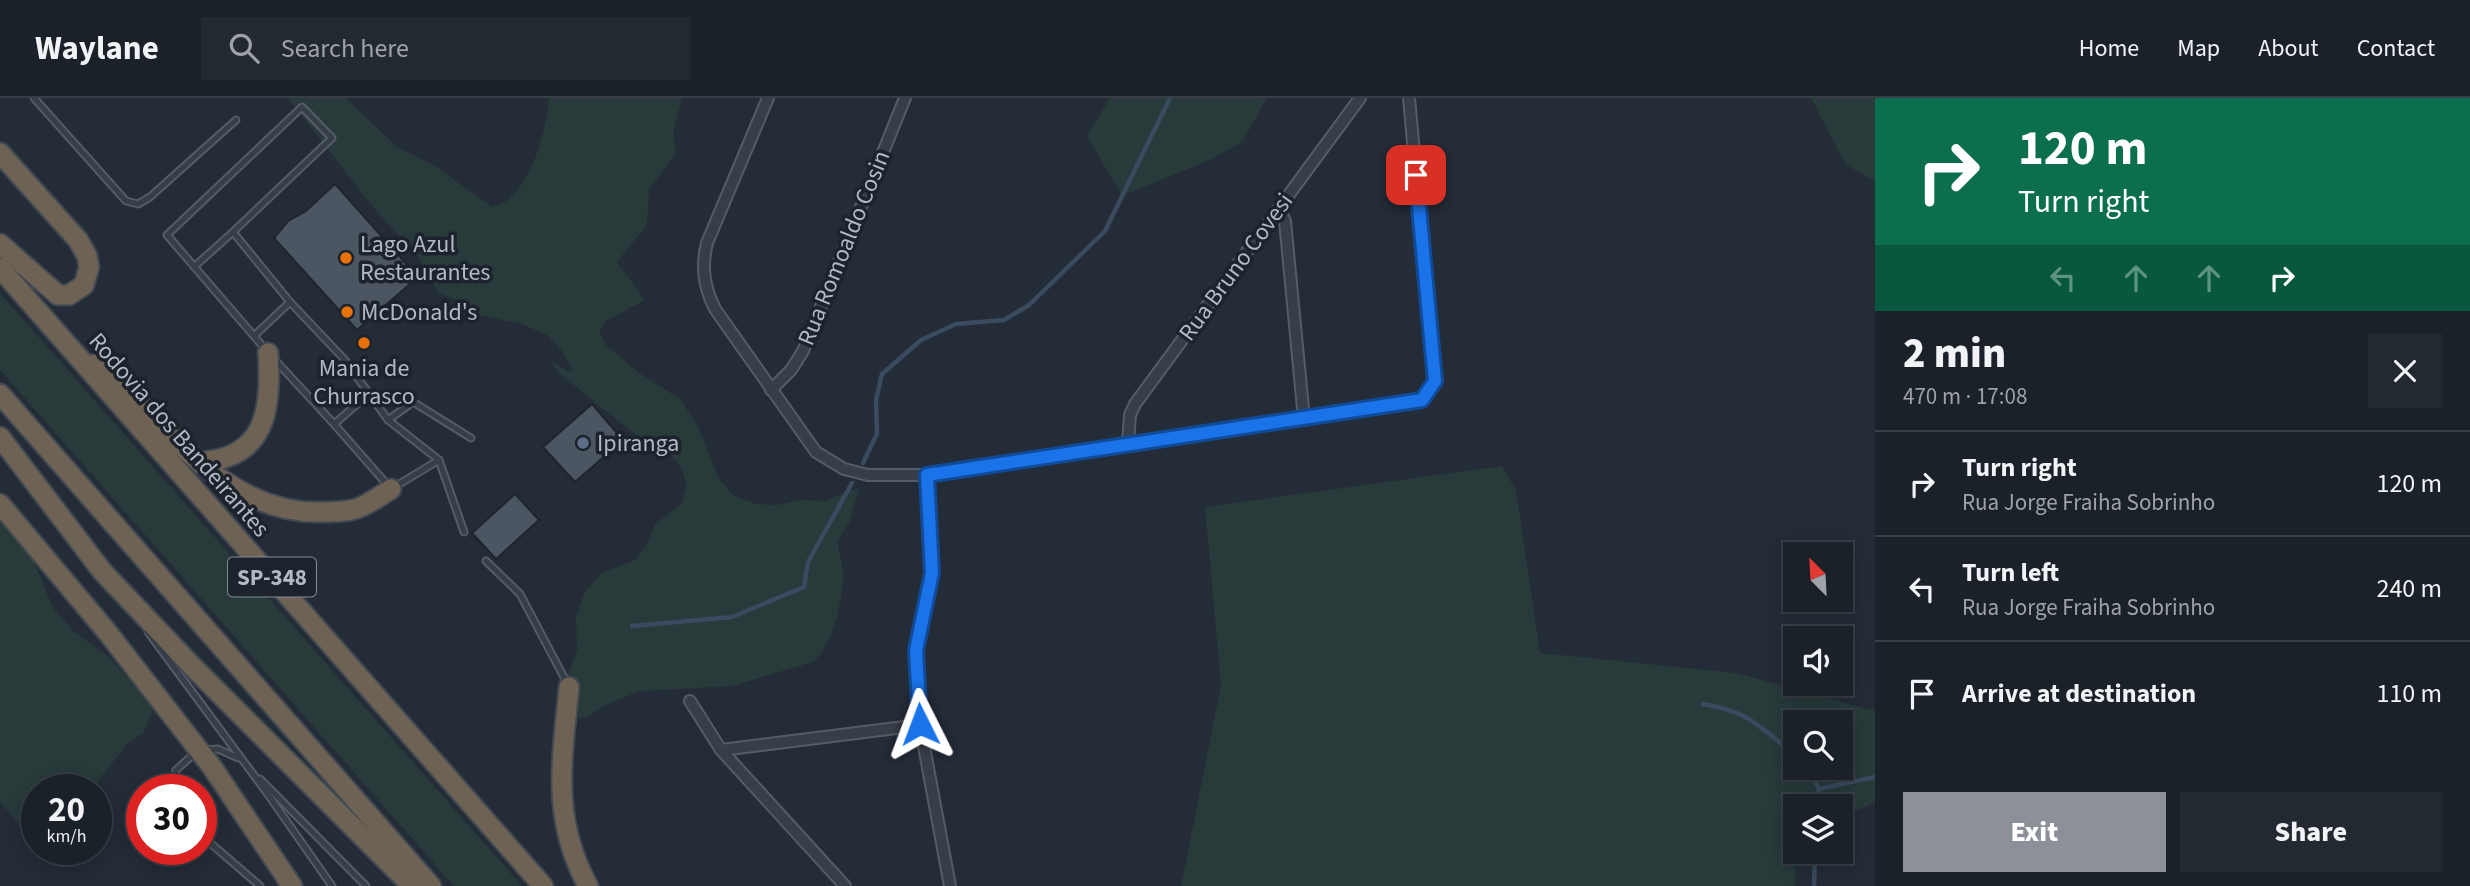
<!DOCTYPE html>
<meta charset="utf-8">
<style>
:root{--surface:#1a2129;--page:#232931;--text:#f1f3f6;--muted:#9fa3a8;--line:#383e46;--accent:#8c9099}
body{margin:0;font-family:"Source Sans 3",sans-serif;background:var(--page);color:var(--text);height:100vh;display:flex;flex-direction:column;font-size:26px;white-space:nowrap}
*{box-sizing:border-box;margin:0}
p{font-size:23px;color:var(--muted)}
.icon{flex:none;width:38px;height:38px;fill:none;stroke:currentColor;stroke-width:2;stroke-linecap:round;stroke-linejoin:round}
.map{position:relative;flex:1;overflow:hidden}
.details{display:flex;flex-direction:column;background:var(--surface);width:595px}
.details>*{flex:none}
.top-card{background:#0b6e4f;color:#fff;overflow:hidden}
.needle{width:46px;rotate:336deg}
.tools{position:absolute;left:1783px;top:444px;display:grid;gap:14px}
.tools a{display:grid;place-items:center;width:70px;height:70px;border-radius:0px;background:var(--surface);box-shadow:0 4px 18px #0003,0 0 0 2px var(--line);font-size:35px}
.speed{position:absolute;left:21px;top:676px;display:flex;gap:14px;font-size:35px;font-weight:700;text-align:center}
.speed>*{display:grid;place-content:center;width:91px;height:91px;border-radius:50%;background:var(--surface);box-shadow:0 4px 18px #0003,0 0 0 2px var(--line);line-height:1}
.speed small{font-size:18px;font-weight:400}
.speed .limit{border:10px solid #d22;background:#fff;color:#111}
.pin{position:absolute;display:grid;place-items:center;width:60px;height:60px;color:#fff;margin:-30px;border-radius:14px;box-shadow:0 4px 10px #0006}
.me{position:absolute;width:77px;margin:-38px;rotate:357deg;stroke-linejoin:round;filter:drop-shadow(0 0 5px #0008)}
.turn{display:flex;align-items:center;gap:24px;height:147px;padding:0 28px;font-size:32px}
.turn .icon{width:91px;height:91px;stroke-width:2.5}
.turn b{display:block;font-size:49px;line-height:60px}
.lanes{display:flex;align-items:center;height:66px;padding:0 28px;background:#0003;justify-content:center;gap:35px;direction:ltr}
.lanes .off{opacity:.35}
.round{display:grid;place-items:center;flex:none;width:74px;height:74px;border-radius:0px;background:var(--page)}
.head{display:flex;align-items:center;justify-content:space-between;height:119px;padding:0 28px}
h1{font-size:42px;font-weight:800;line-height:52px}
.cta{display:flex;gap:14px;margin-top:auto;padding:14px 28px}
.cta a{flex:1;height:80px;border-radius:0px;background:var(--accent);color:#fff;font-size:28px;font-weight:800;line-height:80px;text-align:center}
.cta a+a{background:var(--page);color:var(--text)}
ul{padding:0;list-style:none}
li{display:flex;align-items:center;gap:21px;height:105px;padding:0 28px;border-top:2px solid var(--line)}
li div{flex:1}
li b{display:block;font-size:26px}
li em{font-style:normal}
header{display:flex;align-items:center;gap:42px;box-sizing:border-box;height:98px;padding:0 35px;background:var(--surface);border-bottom:2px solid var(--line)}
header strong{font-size:33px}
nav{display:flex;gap:38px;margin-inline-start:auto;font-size:24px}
.search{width:490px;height:63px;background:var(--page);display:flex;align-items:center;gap:18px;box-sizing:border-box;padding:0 24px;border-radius:0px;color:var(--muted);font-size:26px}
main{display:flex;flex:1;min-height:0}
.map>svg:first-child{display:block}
.green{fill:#283a3a;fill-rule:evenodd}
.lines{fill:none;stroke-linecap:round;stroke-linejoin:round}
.stream{stroke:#3a4a5f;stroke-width:4.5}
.building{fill:#4b5662;stroke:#1e252e;stroke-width:2}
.service-casing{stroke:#545c65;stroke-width:9}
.minor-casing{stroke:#545c65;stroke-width:14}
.motorway-casing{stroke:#414952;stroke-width:23}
.service{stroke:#363e47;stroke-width:5}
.minor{stroke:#363e47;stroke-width:10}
.motorway{stroke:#6d6254;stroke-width:19}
.route-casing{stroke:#114b97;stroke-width:18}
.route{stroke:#1a73e8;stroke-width:12}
.food-dot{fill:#e8710a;stroke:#1c232c;stroke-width:2.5}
.service-dot{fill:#5c6f8a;stroke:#1c232c;stroke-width:2.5}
.labels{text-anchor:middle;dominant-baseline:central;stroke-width:7;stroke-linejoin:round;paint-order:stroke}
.shield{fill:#1c232c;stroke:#848c96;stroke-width:2}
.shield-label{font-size:23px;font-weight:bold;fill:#b1b9c4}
.poi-label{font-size:24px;fill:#b1b9c4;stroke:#1c232c;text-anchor:start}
.street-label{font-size:24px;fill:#b1b9c4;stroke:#1c232c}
</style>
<header>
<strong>Waylane</strong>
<div class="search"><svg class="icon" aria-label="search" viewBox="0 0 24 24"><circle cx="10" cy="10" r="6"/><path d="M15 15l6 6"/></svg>Search here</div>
<nav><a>Home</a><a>Map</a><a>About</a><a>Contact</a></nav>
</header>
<main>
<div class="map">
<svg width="1875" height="788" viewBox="0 0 1875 788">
<rect width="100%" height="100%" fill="#232c37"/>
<g class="green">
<path d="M288 0H346L397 49 435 68 492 109C530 101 546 33 549 0H682L673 35 676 55 649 92 647 127 617 164 645 202 606 223 599 234 606 247 639 275 680 301 698 328 719 381 734 398 756 406 777 407 801 402 825 403 848 393 859 391 849 425 837 443C839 455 844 470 843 482 841 508 833 546 813 564L732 588 640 593 605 607 586 620 579 621 568 577 577 552 576 520 584 496 601 475 635 462 647 447 655 426 681 406 687 389 682 371 670 356 648 347 559 275 549 261 569 274 573 272 562 253 547 237 522 226 469 215 458 203 439 195 418 159 373 109Z"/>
<path d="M1110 0H1267L1242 44 1210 62 1122 98 1087 38Z"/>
<path d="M1811 0H1875V83L1846 67Z"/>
<path d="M0 195 522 788H454L0 272Z"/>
<path d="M1502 368 1516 392 1540 555 1736 575 1875 613V704L1841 720V709H1796L1795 788H1181L1221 587 1205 409ZM1796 625H1841V670H1796Z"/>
<path d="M0 420 21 432 53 510 73 533 109 559 154 608 144 634 127 646 92 691H37V728L23 731 0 704Z"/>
</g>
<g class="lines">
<g class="stream">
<path d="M863 365 877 336 876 302 882 276 921 242 956 226 1004 222 1029 207 1105 133 1170 0"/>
<path d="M632 528 732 519 804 489 808 464 852 385"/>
<path d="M1703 606C1752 614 1758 629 1796 657"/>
<path d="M1807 670 1819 691"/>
<path d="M1817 709 1819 691 1875 679"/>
<path d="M1814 788 1815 754"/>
</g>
</g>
<g class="building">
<path d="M335 86 418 179 357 232 274 140 288 123 306 113Z"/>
<path d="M592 306 623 342 575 384 543 349Z"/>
<path d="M515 396 539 422 496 461 472 435Z"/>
</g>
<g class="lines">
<g class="service-casing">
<g id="service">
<path d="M34 0 126 103 138 106 150 99 236 22"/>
<path d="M194 169 233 134"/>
<path d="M254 238 290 204"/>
<path d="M266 252 167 137 302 9 332 40 233 134 290 204 344 261 388 322 413 304 471 340"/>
<path d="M275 262 334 326 369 296"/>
<path d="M388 322 439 362 464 434"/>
<path d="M334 326 391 391 439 362"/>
<path d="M486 463 520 496 568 587"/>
<path d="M148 534 267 695 332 788"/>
<path d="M204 652 218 651 238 660"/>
<path d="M260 681 366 788"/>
<path d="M172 691 176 672 195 655"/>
<path d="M201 737 260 788"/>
</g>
</g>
<g class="minor-casing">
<g id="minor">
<path d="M768 0 707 145C701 169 704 189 715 211L816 354 844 371 868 377H927L1422 302 1435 283 1409 0"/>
<path d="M1279 110 1285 123 1304 321"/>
<path d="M771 292 791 272 803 253 905 0"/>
<path d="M1128 345 1130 317 1135 306 1360 0"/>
<path d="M927 377 932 475 916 552 920 627 950 788"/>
<path d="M690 603 721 652 845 788"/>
<path d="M721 652 920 627"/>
</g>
</g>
<g class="motorway-casing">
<g id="motorway">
<path d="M0 55 78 142 87 158 89 169 84 187 69 197H58L0 146"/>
<path d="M0 170 543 788"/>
<path d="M95 266 112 278C170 335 231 417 321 414 335 414 351 414 363 408 373 403 382 397 391 391"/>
<path d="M0 296 431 788"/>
<path d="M0 339 102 473 190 566 412 788"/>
<path d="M199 364C266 361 272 311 268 255"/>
<path d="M0 406 108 535 212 669 292 788"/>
<path d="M569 589C562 663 551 720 588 788"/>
</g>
</g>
<use href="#service" class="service"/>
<use href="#minor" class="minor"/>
<use href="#motorway" class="motorway"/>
</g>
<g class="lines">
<g class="route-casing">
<path id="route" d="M920 626 916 552 932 475 927 377 1422 302 1435 283 1416 77"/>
</g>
<use href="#route" class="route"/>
</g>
<g class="food-dot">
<circle cx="346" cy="160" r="7"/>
<circle cx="347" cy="214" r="7"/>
<circle cx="364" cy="245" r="7"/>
</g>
<circle class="service-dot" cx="583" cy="345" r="7"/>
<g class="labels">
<rect class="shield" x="228" y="459.5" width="88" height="39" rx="5"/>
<g class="shield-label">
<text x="272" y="479">SP-348</text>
</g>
<g class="poi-label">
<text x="360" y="146">Lago Azul<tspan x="360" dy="28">Restaurantes</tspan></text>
<text x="361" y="214">McDonald's</text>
<text x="364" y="270" text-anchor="middle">Mania de<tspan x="364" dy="28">Churrasco</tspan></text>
<text x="597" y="345">Ipiranga</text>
</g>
<g class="street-label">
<text transform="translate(844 150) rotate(-68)">Rua Romoaldo Cosin</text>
<text transform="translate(1236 169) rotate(-54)">Rua Bruno Covesi</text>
<text transform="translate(179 337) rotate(49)">Rodovia dos Bandeirantes</text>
</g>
</g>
</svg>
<div class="tools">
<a><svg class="needle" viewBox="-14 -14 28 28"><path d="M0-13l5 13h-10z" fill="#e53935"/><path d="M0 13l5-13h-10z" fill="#9fa3a8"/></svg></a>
<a><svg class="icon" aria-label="sound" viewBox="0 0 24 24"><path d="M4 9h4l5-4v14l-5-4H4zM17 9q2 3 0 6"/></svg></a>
<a><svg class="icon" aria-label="search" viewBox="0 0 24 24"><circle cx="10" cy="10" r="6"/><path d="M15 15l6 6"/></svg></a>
<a><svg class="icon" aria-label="layers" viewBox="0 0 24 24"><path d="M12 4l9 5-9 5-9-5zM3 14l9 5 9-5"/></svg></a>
</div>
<div class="speed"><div>20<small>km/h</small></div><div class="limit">30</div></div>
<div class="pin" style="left:1416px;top:77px;background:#d93025"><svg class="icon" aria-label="arrive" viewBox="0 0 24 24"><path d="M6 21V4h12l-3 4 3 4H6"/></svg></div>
<svg class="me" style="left:920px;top:626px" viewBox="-20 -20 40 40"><path d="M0-17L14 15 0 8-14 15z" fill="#1a73e8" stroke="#fff" stroke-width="4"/></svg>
</div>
<section class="details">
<div class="top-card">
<div class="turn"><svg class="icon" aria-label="right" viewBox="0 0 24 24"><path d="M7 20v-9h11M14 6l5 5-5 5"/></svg><div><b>120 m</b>Turn right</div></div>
<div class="lanes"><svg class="icon off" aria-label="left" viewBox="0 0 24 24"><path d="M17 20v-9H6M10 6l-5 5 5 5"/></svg><svg class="icon off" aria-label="ahead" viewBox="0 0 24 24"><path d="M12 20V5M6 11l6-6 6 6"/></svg><svg class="icon off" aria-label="ahead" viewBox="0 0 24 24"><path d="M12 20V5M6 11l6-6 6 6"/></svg><svg class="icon" aria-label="right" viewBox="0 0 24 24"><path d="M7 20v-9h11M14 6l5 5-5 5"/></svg></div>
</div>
<div class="head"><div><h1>2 min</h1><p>470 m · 17:08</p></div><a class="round"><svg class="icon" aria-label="close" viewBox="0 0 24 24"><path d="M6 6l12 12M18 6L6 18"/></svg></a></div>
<ul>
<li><svg class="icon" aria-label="right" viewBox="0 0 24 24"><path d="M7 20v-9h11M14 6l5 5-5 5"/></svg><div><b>Turn right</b><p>Rua Jorge Fraiha Sobrinho</p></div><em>120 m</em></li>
<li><svg class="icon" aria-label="left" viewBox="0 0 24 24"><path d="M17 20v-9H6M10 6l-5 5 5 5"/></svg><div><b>Turn left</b><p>Rua Jorge Fraiha Sobrinho</p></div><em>240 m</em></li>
<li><svg class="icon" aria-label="arrive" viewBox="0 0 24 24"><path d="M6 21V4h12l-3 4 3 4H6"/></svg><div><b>Arrive at destination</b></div><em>110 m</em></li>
</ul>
<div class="cta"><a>Exit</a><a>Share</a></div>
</section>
</main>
